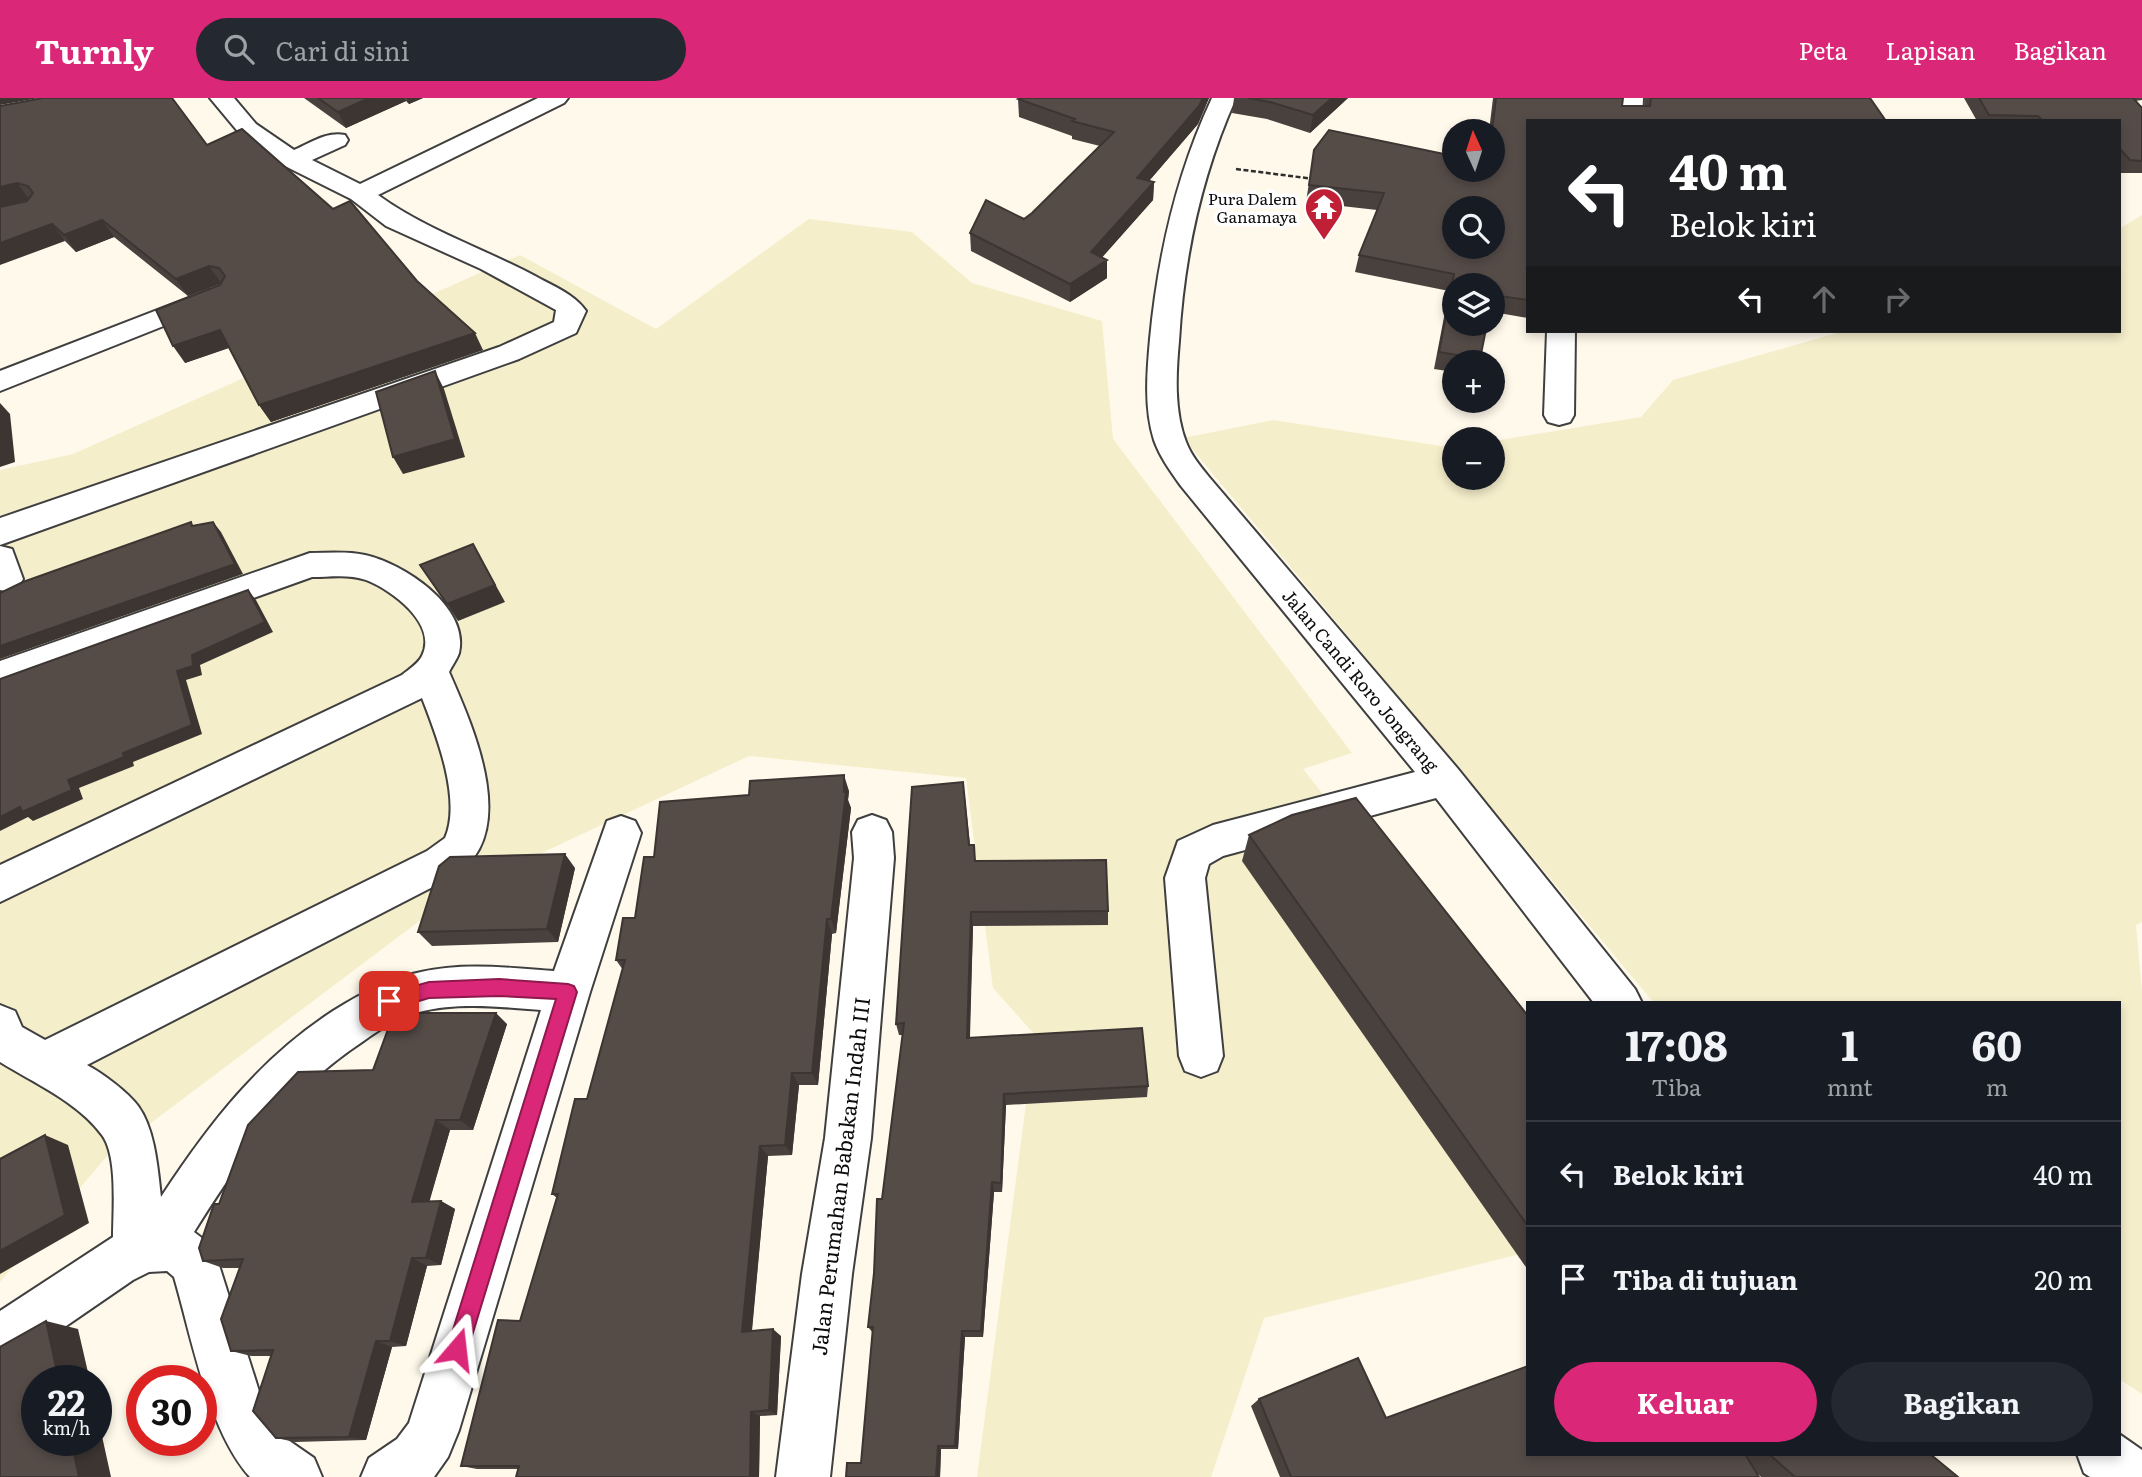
<!DOCTYPE html>
<html lang="id">
<meta charset="utf-8">
<style>
:root{--surface:#171b24;--page:#242831;--text:#f1f3f6;--muted:#9ea1a6;--line:#363941;--accent:#db2777}
body{margin:0;font-family:Literata,serif;background:var(--page);color:var(--text);height:100vh;display:flex;flex-direction:column;font-size:26px;white-space:nowrap}
*{box-sizing:border-box;margin:0}
p{font-size:23px;color:var(--muted)}
.icon{flex:none;width:38px;height:38px;fill:none;stroke:currentColor;stroke-width:2;stroke-linecap:round;stroke-linejoin:round}
.map{position:relative;flex:1;overflow:hidden}
.drawer{position:absolute;left:1526px;top:903px;width:595px;height:455px;display:flex;flex-direction:column;background:var(--surface);border-radius:0px;box-shadow:0 4px 10px #0003}
.drawer>*{flex:none}
.hud{position:absolute;left:1526px;top:21px;width:595px;height:214px;border-radius:0px;box-shadow:0 4px 10px #0003;background:#202124;color:#fff;overflow:hidden}
.needle{width:46px;rotate:357deg}
.fabs{position:absolute;left:1442px;top:21px;display:grid;gap:14px}
.fabs a{display:grid;place-items:center;width:63px;height:63px;border-radius:50%;background:var(--surface);box-shadow:0 4px 10px #0003;font-size:35px}
.speed{position:absolute;left:21px;top:1267px;display:flex;gap:14px;font-size:35px;font-weight:700;text-align:center}
.speed>*{display:grid;place-content:center;width:91px;height:91px;border-radius:50%;background:var(--surface);box-shadow:0 4px 10px #0003;line-height:1}
.speed small{font-size:18px;font-weight:400}
.speed .limit{border:10px solid #d22;background:#fff;color:#111}
.pin{position:absolute;display:grid;place-items:center;width:60px;height:60px;color:#fff;margin:-30px;border-radius:14px;box-shadow:0 4px 10px #0006}
.me{position:absolute;width:77px;margin:-38px;rotate:17deg;stroke-linejoin:round;filter:drop-shadow(0 0 5px #0008)}
.turn{display:flex;align-items:center;gap:24px;height:147px;padding:0 28px;font-size:32px}
.turn .icon{width:91px;height:91px;stroke-width:2.5}
.turn b{display:block;font-size:49px;line-height:60px}
.lanes{display:flex;align-items:center;height:66px;padding:0 28px;background:#0003;justify-content:center;gap:35px;direction:ltr}
.lanes .off{opacity:.35}
.eta{display:flex;justify-content:space-evenly;align-items:center;height:119px;text-align:center}
.eta b{font-size:42px;font-weight:700;line-height:49px}
.button{display:flex;gap:14px;margin-top:auto;padding:14px 28px}
.button a{flex:1;height:80px;border-radius:42px;background:var(--accent);color:#fff;font-size:28px;font-weight:700;line-height:80px;text-align:center}
.button a+a{background:var(--page);color:var(--text)}
ul{padding:0;list-style:none}
li{display:flex;align-items:center;gap:21px;height:105px;padding:0 28px;border-top:2px solid var(--line)}
li div{flex:1}
li b{display:block;font-size:26px}
li em{font-style:normal}
header{display:flex;align-items:center;gap:42px;box-sizing:border-box;height:98px;padding:0 35px;background:var(--accent);color:#fff}
header strong{font-size:33px}
nav{display:flex;gap:38px;margin-inline-start:auto;font-size:24px}
.search{width:490px;height:63px;background:var(--page);display:flex;align-items:center;gap:18px;box-sizing:border-box;padding:0 24px;border-radius:38px;color:var(--muted);font-size:26px}
.map>svg:first-child{display:block}
.farmland{fill:#f5eecb}
.lines{fill:none;stroke-linecap:round;stroke-linejoin:round}
.minor-casing{stroke:#3f3f3f;stroke-width:4}
.path{stroke:#2e2e2e;stroke-width:2.5;stroke-dasharray:5 2.5;stroke-linecap:butt}
.minor{fill:#fff;fill-rule:evenodd}
.wall{fill:#49413e}
.shaded-wall{fill:#3c3532}
.building{fill:#554c48;stroke:#3c3532;stroke-width:2;fill-rule:evenodd}
.route{fill:#db2777;stroke:#8e194d;stroke-width:2}
.labels{text-anchor:middle;dominant-baseline:central;stroke-width:7;stroke-linejoin:round;paint-order:stroke}
.far-poi-label{font-size:16px;fill:#0c0c0c;stroke:#fff;text-anchor:end}
.street-label{font-size:18px;fill:#0c0c0c;stroke:#fff}
.near-street-label{font-size:21px;fill:#0c0c0c;stroke:#fff}
</style>
<header>
<strong>Turnly</strong>
<div class="search"><svg class="icon" aria-label="search" viewBox="0 0 24 24"><circle cx="10" cy="10" r="6"/><path d="M15 15l6 6"/></svg>Cari di sini</div>
<nav><a>Peta</a><a>Lapisan</a><a>Bagikan</a></nav>
</header>
<div class="map">
<svg width="2142" height="1379" viewBox="0 0 2142 1379">
<rect width="100%" height="100%" fill="#fff9eb"/>
<g class="farmland">
<path d="M2142 117V824L2136 827 2142 894V1296L2119 1281V905H1654L1183 340 1273 322 1454 350V380H1493V343L1641 319 1673 282 1844 233H2119V131Z"/>
<path d="M809 121 912 134 972 185 1102 223 1113 341 1352 655 1303 671 1528 956V1154L1264 1220 1211 1379H977L1035 937 993 890 966 680 749 658 458 794 107 1058 0 1184V372L73 356 520 157 656 231Z"/>
</g>
<g class="lines">
<g class="minor-casing">
<g id="minor">
<path d="M210 0H234L256 26 294 52C310 45 327 33 345 37L348 42 345 47 312 62 360 86 538 0H568L564 5 378 97C426 132 485 151 537 179 555 189 574 196 586 213L576 235 519 261 0 447V420L499 249 554 224 556 212 481 171 386 128 351 101 283 67 240 36Z"/>
<path d="M1212 0H1236C1201 78 1184 158 1179 243 1176 276 1174 313 1186 344 1191 357 1200 368 1209 379L1458 671 1635 891 1642 905H1594L1436 700 1223 758 1209 766 1205 780 1223 958 1217 973 1201 979 1185 973 1179 958 1165 780 1178 743 1213 727 1415 674 1181 388C1171 374 1160 359 1154 342 1144 310 1147 274 1150 241 1158 157 1176 77 1212 0Z"/>
<path d="M1619 0H1643L1642 23H1618Z"/>
<path d="M209 192 219 194 223 200 219 206 0 293V273Z"/>
<path d="M1547 233H1575L1574 317 1570 324 1559 327 1548 324 1544 317Z"/>
<path d="M0 448 12 451 23 481 18 490 6 493 0 492Z"/>
<path d="M310 455C328 455 347 453 365 457 402 465 470 508 459 555 457 561 452 568 449 574 474 631 522 738 452 779L87 967C102 975 128 994 138 1008 155 1031 158 1072 161 1099 209 1026 259 961 333 913 360 896 390 880 421 874 464 864 510 870 554 873L607 723 621 718 635 723 641 735 590 894 459 1332 448 1359 434 1379H361L369 1360 397 1341 409 1325 541 912C501 909 458 904 419 914 398 919 379 932 362 944 289 992 240 1060 194 1134L211 1147 218 1164 264 1309 288 1342 314 1360 322 1379H250C208 1332 192 1240 174 1179L167 1173 149 1174 133 1182 18 1261 0 1268V1213L113 1139C113 1113 118 1058 102 1037 78 1004 34 985 0 964V907L15 913 22 929 45 942 427 753 445 740C462 702 436 636 422 600L0 804V767L402 577C409 571 418 566 422 558 438 526 392 492 366 482 350 476 329 479 312 479L0 591V563Z"/>
<path d="M872 717 886 722 892 734 894 760 871 1040 852 1176 830 1379H776L802 1176 825 1040 854 760 852 734 858 722Z"/>
<path d="M2119 1336 2142 1352V1379H2090L2084 1375 2077 1356H2119Z"/>
</g>
</g>
<path class="path" d="M1236 71 1314 81"/>
<use href="#minor" class="minor"/>
</g>
<g class="wall">
<path d="M304 0H423L409 6 406 3 346 30Z"/>
<path d="M1020 0H1209L1198 26 1149 83 1154 84 1153 102 1102 159 1107 180 1070 204 971 153 970 135 1024 121 1032 115 1100 48 1072 41V38L1019 19 1018 1Z"/>
<path d="M1234 0H1348L1310 35 1267 21 1232 15Z"/>
<path d="M1493 0H1623L1622 8H1644L1645 0H1870L1528 23V220L1493 214V187L1479 264H1454V274L1434 271 1449 193 1355 174 1359 157 1377 112 1306 104 1314 52 1493 72V33H1489Z"/>
<path d="M1964 0H2142V2L2135 3 2142 10V75H2121L2119 73V23H1977Z"/>
<path d="M0 8 207 47 333 111 417 183 483 252 271 324 259 307 229 250 185 265 221 186 188 198 114 139 76 154 65 143 0 109Z"/>
<path d="M849 693 848 702 851 710 836 835 832 836 818 987H799L792 1057 768 1058 752 1233 781 1238 777 1317 760 1318 759 1379H516L518 1371H477L461 1368 520 1223 557 1100 552 1096 587 1001 623 872 616 862 635 820 654 759Z"/>
<path d="M965 699 970 747 976 763 1108 813V827L973 828 970 940 1148 988 1147 999 1006 1007 1002 1094H994L983 1239H965L958 1351H941L940 1379H846L861 1365 873 1235 868 1229 882 1101 903 937H899L896 926Z"/>
<path d="M1249 737 1528 918V1172L1242 763Z"/>
<path d="M575 770 558 844 432 848 418 834Z"/>
<path d="M507 926 473 1032H450L429 1103H441L455 1111 441 1167 427 1168 406 1248 392 1249 366 1342 295 1344 276 1340 271 1258H251L231 1253 240 1170H223L203 1163 219 1106 373 972Z"/>
<path d="M1259 1301 1386 1320 1528 1356H1930L1958 1379H1761L1757 1375 1759 1379H1280L1251 1308Z"/>
</g>
<g class="shaded-wall">
<path d="M0 0H39L0 7Z"/>
<path d="M369 0H404L406 3 346 30 338 14Z"/>
<path d="M407 0H423L409 6Z"/>
<path d="M1203 0H1209L1198 26 1136 98 1137 80Z"/>
<path d="M1332 0H1348L1310 35 1313 17Z"/>
<path d="M1154 84 1153 102 1091 172V154Z"/>
<path d="M17 85 29 101 0 109V89Z"/>
<path d="M102 122 114 139 76 154 64 137Z"/>
<path d="M52 126 65 143 0 167V145Z"/>
<path d="M1107 162V180L1070 204V186Z"/>
<path d="M209 168 221 185 188 198 176 181Z"/>
<path d="M220 232 231 249 185 265 173 248Z"/>
<path d="M475 235 483 252 271 324 259 307Z"/>
<path d="M435 273 444 291 465 359 403 376 393 359Z"/>
<path d="M0 305 10 316 15 364 0 369Z"/>
<path d="M213 424 221 434 243 476 0 561V548Z"/>
<path d="M473 446 505 504 458 523 447 506Z"/>
<path d="M248 492 256 502 273 534 200 567 202 577 186 582 202 636 133 664 134 668 79 690 83 701 33 723 28 719 0 733V719L68 682 123 655 177 573Z"/>
<path d="M844 677 849 693 848 702 851 710 836 835 831 821 844 694Z"/>
<path d="M565 756 575 770 558 844 547 831Z"/>
<path d="M971 814 973 828 969 952 967 940Z"/>
<path d="M827 821 832 836 818 987 812 975Z"/>
<path d="M496 915 507 926 473 1032 460 1022Z"/>
<path d="M792 975 799 987 792 1057 785 1047Z"/>
<path d="M1004 996 1006 1007 1002 1094 1001 1085Z"/>
<path d="M436 1022 450 1032 427 1112 412 1104Z"/>
<path d="M45 1037 68 1047 89 1125 0 1176V1153Z"/>
<path d="M760 1048 768 1058 751 1240 742 1234Z"/>
<path d="M992 1084 994 1094 983 1239 981 1233Z"/>
<path d="M441 1103 455 1111 441 1167 426 1160Z"/>
<path d="M412 1160 427 1168 406 1248 390 1243Z"/>
<path d="M46 1223 78 1231 90 1283H59Z"/>
<path d="M773 1231 781 1238 777 1317 769 1312Z"/>
<path d="M962 1233 965 1239 958 1351 955 1348Z"/>
<path d="M376 1243 392 1249 366 1342 349 1339Z"/>
<path d="M96 1311 111 1379H79L71 1342H96Z"/>
<path d="M751 1314 760 1318 759 1379H750Z"/>
<path d="M938 1348 941 1351 940 1379H936Z"/>
</g>
<g class="building">
<path d="M43 0H172L207 47 242 31 333 111 350 103 417 183 475 235 259 307 220 232 173 248 156 212 220 187 225 178 219 170 209 168 176 181 102 122 64 137 52 126 0 145V109L27 103 33 95 28 88 17 85 0 89V8Z"/>
<path d="M318 0H369L338 14Z"/>
<path d="M1020 0H1203L1199 8 1137 80 1154 84 1091 154 1107 162 1070 186 970 135 986 102 1024 121 1032 115 1114 34 1072 23 1075 21 1018 1Z"/>
<path d="M1248 0H1332L1313 17 1270 4Z"/>
<path d="M1496 0H1623L1622 8H1650L1651 0H1870L1886 23H1528V202L1493 197V187H1454V226H1487L1480 261 1439 254 1454 176 1359 157 1384 95 1309 87 1314 52 1329 32 1454 58V72H1493L1492 33ZM1454 110H1493V149H1454Z"/>
<path d="M1979 0H2133L2142 10V63L2130 62 2119 50V23H2043L2038 18 1989 17Z"/>
<path d="M435 273 455 341 393 359 376 294Z"/>
<path d="M191 424 192 428 213 424 235 466 0 548V495L23 484Z"/>
<path d="M473 446 495 487 447 506 420 467Z"/>
<path d="M248 492 265 524 192 557 193 568 177 573 192 627 123 655 124 659 68 682 72 692 22 714 20 709 0 719V581Z"/>
<path d="M844 677V694H846L831 821H827L812 975H792L785 1047 760 1048 742 1234 773 1231 769 1312 751 1314 750 1379H516L519 1368H461L498 1222 520 1223 558 1096H552L575 1001H587L625 862H616L623 820H635L644 759H654L660 704 749 697 750 683Z"/>
<path d="M963 684 969 747H974L975 763 1106 762 1108 813 971 814 967 940 1142 930 1148 988 1004 996 1001 1085 992 1084 981 1233H962L955 1348H938L936 1379H846L847 1365H861L873 1229H868L874 1175 877 1101H882L904 925 896 926 912 689Z"/>
<path d="M1356 700 1528 918V1128L1249 737 1292 717Z"/>
<path d="M565 756 547 831 418 834 439 768 450 759Z"/>
<path d="M394 915H496L460 1022H436L412 1104 441 1103 426 1160H412L390 1243H376L349 1339 276 1340 253 1313 273 1252 231 1253 221 1221 243 1161 203 1163 199 1150 214 1106H219L248 1027 298 974 373 972Z"/>
<path d="M45 1037 65 1117 0 1153V1061Z"/>
<path d="M46 1223 59 1283H37V1342H71L79 1379H0V1249Z"/>
<path d="M1358 1260 1386 1320 1528 1268V1356H1745L1759 1379H1291L1259 1301Z"/>
<path d="M1769 1356H1930L1958 1379H1795Z"/>
</g>
<path class="route" d="M499 881 568 886 574 888 577 894 468 1251 465 1259 457 1262 450 1259 447 1251 556 901 499 898 429 900 389 912 383 909 380 903 383 897 429 884Z"/>
<defs>
<g id="temple-pin" transform="scale(2.0125)"><path d="M0 17L-7.5 6A9.5 9.5 0 1 1 7.5 6Z" fill="#c02036" stroke="#fff"/><path d="M0-6L5-2H3V0L6.5 2.5H4V6H1.5V3h-3V6H-4V2.5H-6.5L-3 0V-2H-5Z" fill="#fff"/></g>
</defs>
<g fill-rule="evenodd">
<use href="#temple-pin" x="1324" y="109"/>
</g>
<g class="labels">
<g class="far-poi-label">
<text x="1297" y="100">Pura Dalem<tspan x="1297" dy="18">Ganamaya</tspan></text>
</g>
<g class="street-label">
<text transform="translate(1361 582) rotate(50)">Jalan Candi Roro Jongrang</text>
</g>
<g class="near-street-label">
<text transform="translate(839 1078) rotate(-83)">Jalan Perumahan Babakan Indah III</text>
</g>
</g>
</svg>
<div class="fabs">
<a><svg class="needle" viewBox="-14 -14 28 28"><path d="M0-13l5 13h-10z" fill="#e53935"/><path d="M0 13l5-13h-10z" fill="#9ea1a6"/></svg></a>
<a><svg class="icon" aria-label="search" viewBox="0 0 24 24"><circle cx="10" cy="10" r="6"/><path d="M15 15l6 6"/></svg></a>
<a><svg class="icon" aria-label="layers" viewBox="0 0 24 24"><path d="M12 4l9 5-9 5-9-5zM3 14l9 5 9-5"/></svg></a>
<a>+</a>
<a>−</a>
</div>
<div class="speed"><div>22<small>km/h</small></div><div class="limit">30</div></div>
<div class="pin" style="left:389px;top:903px;background:#d93025"><svg class="icon" aria-label="arrive" viewBox="0 0 24 24"><path d="M6 21V4h12l-3 4 3 4H6"/></svg></div>
<svg class="me" style="left:457px;top:1251px" viewBox="-20 -20 40 40"><path d="M0-17L14 15 0 8-14 15z" fill="#db2777" stroke="#fff" stroke-width="4"/></svg>
<div class="hud">
<div class="turn"><svg class="icon" aria-label="left" viewBox="0 0 24 24"><path d="M17 20v-9H6M10 6l-5 5 5 5"/></svg><div><b>40 m</b>Belok kiri</div></div>
<div class="lanes"><svg class="icon" aria-label="left" viewBox="0 0 24 24"><path d="M17 20v-9H6M10 6l-5 5 5 5"/></svg><svg class="icon off" aria-label="ahead" viewBox="0 0 24 24"><path d="M12 20V5M6 11l6-6 6 6"/></svg><svg class="icon off" aria-label="right" viewBox="0 0 24 24"><path d="M7 20v-9h11M14 6l5 5-5 5"/></svg></div>
</div>
<section class="drawer">
<div class="eta">
<div><b>17:08</b><p>Tiba</p></div>
<div><b>1</b><p>mnt</p></div>
<div><b>60</b><p>m</p></div>
</div>
<ul>
<li><svg class="icon" aria-label="left" viewBox="0 0 24 24"><path d="M17 20v-9H6M10 6l-5 5 5 5"/></svg><div><b>Belok kiri</b></div><em>40 m</em></li>
<li><svg class="icon" aria-label="arrive" viewBox="0 0 24 24"><path d="M6 21V4h12l-3 4 3 4H6"/></svg><div><b>Tiba di tujuan</b></div><em>20 m</em></li>
</ul>
<div class="button"><a>Keluar</a><a>Bagikan</a></div>
</section>
</div>
